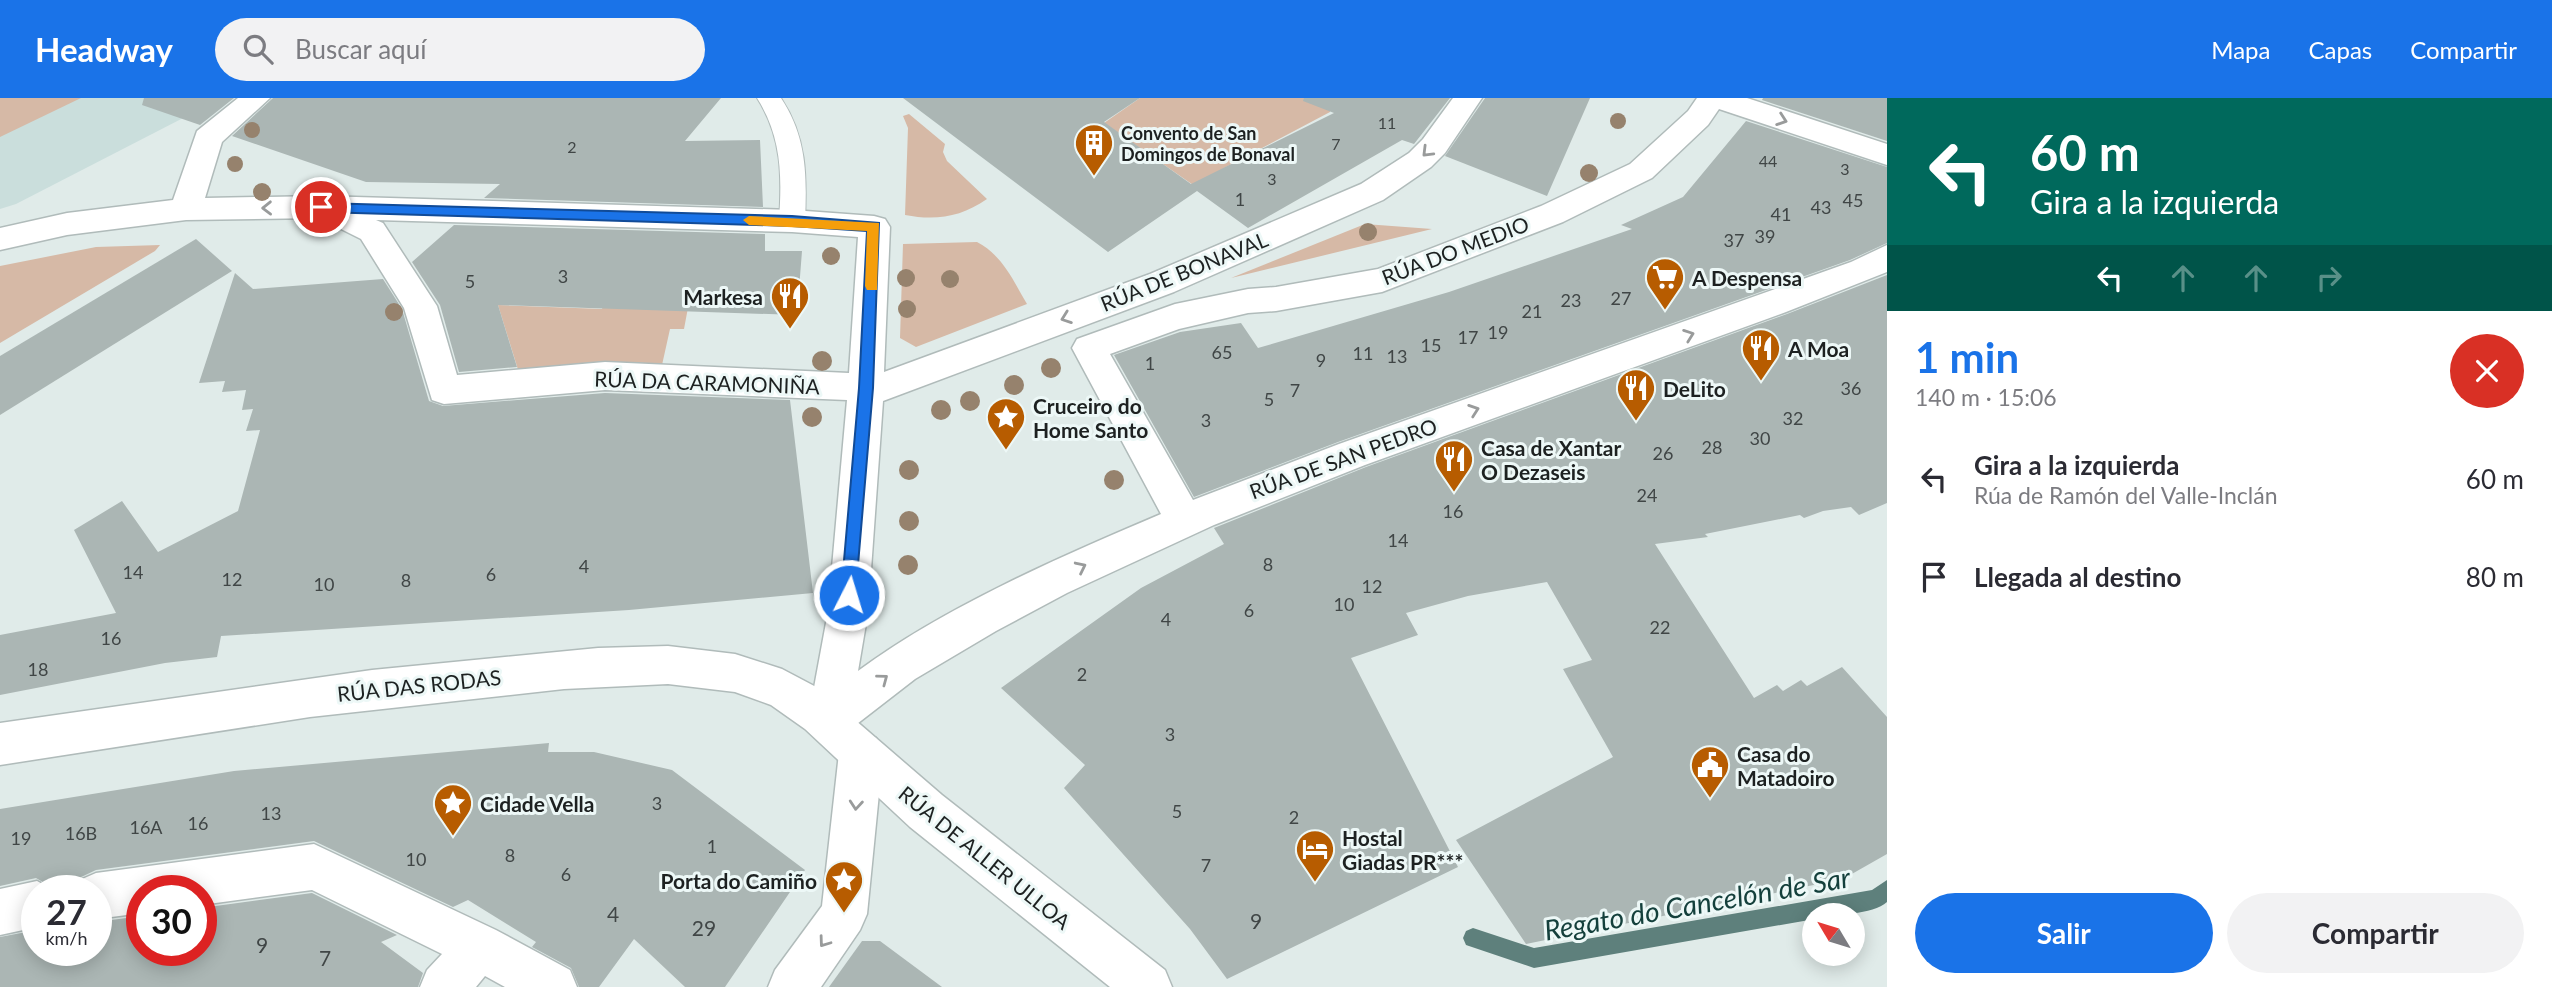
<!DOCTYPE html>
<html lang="es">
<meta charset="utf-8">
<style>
:root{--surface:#fff;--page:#f2f2f3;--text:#2b2b33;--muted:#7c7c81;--accent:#1a73e8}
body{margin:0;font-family:Lato,sans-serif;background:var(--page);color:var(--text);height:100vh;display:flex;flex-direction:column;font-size:26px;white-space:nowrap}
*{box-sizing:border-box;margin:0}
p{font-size:23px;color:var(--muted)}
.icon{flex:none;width:38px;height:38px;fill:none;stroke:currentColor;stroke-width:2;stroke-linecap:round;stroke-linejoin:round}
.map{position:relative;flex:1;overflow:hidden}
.drawer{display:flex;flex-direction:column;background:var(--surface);width:665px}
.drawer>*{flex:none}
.top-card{background:#00695c;color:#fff;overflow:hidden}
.needle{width:46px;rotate:308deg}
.controls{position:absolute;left:1802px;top:805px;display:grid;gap:14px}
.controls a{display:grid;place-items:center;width:63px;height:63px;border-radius:50%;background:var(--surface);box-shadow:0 4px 18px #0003;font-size:35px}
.speed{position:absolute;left:21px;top:777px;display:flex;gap:14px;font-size:35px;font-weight:700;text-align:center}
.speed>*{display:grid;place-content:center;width:91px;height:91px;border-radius:50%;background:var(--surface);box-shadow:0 4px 18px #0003;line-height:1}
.speed small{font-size:18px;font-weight:400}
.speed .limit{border:10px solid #d22;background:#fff;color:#111}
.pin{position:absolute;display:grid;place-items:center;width:60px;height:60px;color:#fff;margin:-30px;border:4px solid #fff;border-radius:50%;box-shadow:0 2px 7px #0007}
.me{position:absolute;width:77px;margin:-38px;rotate:5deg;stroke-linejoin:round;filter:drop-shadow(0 0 5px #0008)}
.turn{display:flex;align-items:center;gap:24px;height:147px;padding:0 28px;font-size:32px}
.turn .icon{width:91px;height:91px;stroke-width:2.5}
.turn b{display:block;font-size:49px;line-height:60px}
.lanes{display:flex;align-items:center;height:66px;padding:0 28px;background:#0003;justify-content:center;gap:35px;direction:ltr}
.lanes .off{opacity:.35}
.round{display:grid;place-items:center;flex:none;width:74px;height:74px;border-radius:37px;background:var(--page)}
.headline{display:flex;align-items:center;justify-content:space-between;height:119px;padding:0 28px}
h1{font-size:42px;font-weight:700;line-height:52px;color:var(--accent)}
.primary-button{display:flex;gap:14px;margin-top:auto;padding:14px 28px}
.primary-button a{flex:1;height:80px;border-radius:42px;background:var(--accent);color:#fff;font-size:28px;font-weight:700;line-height:80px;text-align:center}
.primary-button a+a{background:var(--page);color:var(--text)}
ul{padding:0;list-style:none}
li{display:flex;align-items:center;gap:21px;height:98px;padding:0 28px}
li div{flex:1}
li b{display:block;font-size:26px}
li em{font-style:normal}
header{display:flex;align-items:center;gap:42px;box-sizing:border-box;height:98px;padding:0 35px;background:var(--accent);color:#fff}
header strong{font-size:33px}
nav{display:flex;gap:38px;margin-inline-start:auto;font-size:24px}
.search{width:490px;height:63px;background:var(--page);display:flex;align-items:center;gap:18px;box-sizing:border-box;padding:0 24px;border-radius:38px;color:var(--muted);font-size:26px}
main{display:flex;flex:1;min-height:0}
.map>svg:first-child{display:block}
.built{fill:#cadedc}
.green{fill:#d6b9a6}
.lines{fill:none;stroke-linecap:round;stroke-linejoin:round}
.stream{fill:#5e807c;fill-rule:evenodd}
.building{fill:#abb6b4}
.lane-casing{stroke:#b0bbba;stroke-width:2}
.street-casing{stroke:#b0bbba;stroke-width:3}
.secondary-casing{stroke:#b0bbba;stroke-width:3}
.lane{fill:#fff;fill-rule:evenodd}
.street{fill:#fff;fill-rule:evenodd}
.secondary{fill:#fff;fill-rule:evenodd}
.tree{fill:#96826d}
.oneway{stroke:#999b9b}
.route{fill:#1a73e8;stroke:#114b97;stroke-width:2}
.slow{fill:#f59e0b}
.labels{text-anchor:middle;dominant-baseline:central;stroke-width:6;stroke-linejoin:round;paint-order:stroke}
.far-number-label{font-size:16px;fill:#404646}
.far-poi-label{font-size:18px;font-weight:bold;fill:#1d2121;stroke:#edf8f7;text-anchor:start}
.number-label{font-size:18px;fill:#404646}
.street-label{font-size:21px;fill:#1d2121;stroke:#edf8f7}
.poi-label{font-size:21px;font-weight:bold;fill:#1d2121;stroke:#edf8f7;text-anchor:start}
.near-number-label{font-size:21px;fill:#404646}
.near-water-label{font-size:28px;font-style:italic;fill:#14403c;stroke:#edf8f7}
</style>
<header>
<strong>Headway</strong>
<div class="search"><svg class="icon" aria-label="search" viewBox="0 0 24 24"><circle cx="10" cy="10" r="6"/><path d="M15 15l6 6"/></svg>Buscar aquí</div>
<nav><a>Mapa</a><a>Capas</a><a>Compartir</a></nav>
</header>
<main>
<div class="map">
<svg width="1887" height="889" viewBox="0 0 1887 889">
<rect width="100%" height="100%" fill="#e0ebe9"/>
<path class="built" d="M0 0H222L16 106 0 111Z"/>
<g class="green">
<path d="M0 0H81L0 39Z"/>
<path d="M1140 0H1331L1330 14 1226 69 1196 89 1104 25Z"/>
<path d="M909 16 945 46 943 54 947 63 987 101C961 119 936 123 905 117L908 30 903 18Z"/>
<path d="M1365 126 1432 131 1231 180Z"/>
<path d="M977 144C1002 157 1013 182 1027 206L916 249 900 240 903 146Z"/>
<path d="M160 147 155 153 0 245V168L96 149Z"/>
<path d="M619 149 699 151 684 231H670L662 267 520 278 498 207 602 211Z"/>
</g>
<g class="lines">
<path class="stream" d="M1887 782V804C1873 817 1834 817 1815 817V821L1534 870 1466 847 1463 840 1466 833 1473 830 1534 850 1872 792Z"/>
</g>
<g class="building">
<path d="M144 0H234L200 27 142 7Z"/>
<path d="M273 0H721L685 43 760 42 763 109 484 100 500 86 366 84 232 38Z"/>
<path d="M903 0H1140L1104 24 1191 86 1334 15 1303 3 1304 0H1450L1414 46 1402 42 1248 130 1197 93 1108 154Z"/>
<path d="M1485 0H1590L1547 98 1445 58Z"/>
<path d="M1763 0H1887V43L1762 2Z"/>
<path d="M1746 23 1887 69V145L1850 162 1338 344 1194 399 1114 257 1180 234 1241 225 1258 250 1449 194 1632 131 1621 127 1683 99Z"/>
<path d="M454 127 765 136V153H802L797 217 498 207 517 269 459 274 440 207 412 164Z"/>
<path d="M196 141 232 173 0 317V258Z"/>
<path d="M235 175 253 191 383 181 402 211 429 303 443 308 605 295 790 302 813 495 629 512 221 538 217 559 165 565 0 597V537L116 515 74 432 122 403 158 454 238 413 260 332 246 333 253 311 242 312 246 292 222 294 225 283 199 285Z"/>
<path d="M1887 177V405L1859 417 1851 409 1823 413 1804 420 1800 417 1705 436 1708 439 1655 446 1754 600 1777 587 1783 593 1801 582 1807 588 1842 569 1887 619V756L1843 781 1526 846 1456 742 1613 659 1563 571 1592 562 1547 484 1468 498 1406 515 1418 537 1351 560 1458 769 1227 881 1190 831 1064 690 1085 667 1001 590 1141 490 1224 446 1214 430 1366 369 1787 216Z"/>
<path d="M549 645 548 654H594L672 672 805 772 725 889H685L634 841 599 889H579L571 870 532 849 536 844 468 802 453 809 314 743 96 772 79 780 73 793H58L36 780 0 788V711L234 673Z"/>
<path d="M312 795 397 837 381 844 423 875 418 889H0V839L37 832V852H96V824L142 818V852H201V810Z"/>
<path d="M862 843H880L942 889H829Z"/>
</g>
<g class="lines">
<g class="lane-casing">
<path id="lane" d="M757 0H781C807 39 807 78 805 123L801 129 792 132 783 129 779 123C782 78 782 39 757 0Z"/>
</g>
<g class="street-casing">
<g id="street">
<path d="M238 0H270L222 44 205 100 321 98 792 112 874 118 885 121 890 129 884 274 1150 176 1361 86 1409 55 1423 41 1453 0H1482L1445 55 1431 69 1383 102 1174 194 883 303 868 514 858 573C944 509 1062 458 1161 416L1072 250 1077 241 1175 206 1248 191 1276 189 1378 171 1541 108 1630 66 1688 13 1697 0H1747L1887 46V67L1719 11 1708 27 1652 80 1563 124 1382 194 1276 213 1248 215 1179 231 1110 256 1193 402 1339 346 1851 164 1887 147V174L1786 214 1365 367 1214 427 1067 495 996 533 915 581 844 636 829 642 814 636 808 622 828 514 847 302 605 292 444 306 432 302 404 210 361 141 319 120 186 122 67 137 0 152V130L67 115 173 102 197 33ZM376 122 792 134 858 139 849 275 605 264 457 277 437 208 383 125Z"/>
<path d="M861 634 876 640 883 655 867 816 860 832 821 889H768L775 872 822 808 839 655 846 640Z"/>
<path d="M314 746 496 832 570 872 577 889H505L485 878 476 889H420L427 872 442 856 312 792 201 807V793H142V815L96 821V793H75L80 782 96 775Z"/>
<path d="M37 783 55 793H37V829L0 837V791Z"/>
</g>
</g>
<g class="secondary-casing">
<path id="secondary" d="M668 548 735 556 782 571 818 590 942 697 1165 872 1172 889H1110L910 729 805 631 771 607 735 594 668 586 564 591 310 619 0 667V625L372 572 598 550Z"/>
</g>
<use href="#lane" class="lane"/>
<use href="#street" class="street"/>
<use href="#secondary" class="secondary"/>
</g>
<g class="tree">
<circle cx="1618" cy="23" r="8"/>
<circle cx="252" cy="32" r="8"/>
<circle cx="235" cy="66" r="8"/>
<circle cx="1589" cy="75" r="9"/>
<circle cx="262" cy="94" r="9"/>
<circle cx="1368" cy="134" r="9"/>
<circle cx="831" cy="158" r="9"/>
<circle cx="906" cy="180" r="9"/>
<circle cx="950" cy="181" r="9"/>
<circle cx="907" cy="211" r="9"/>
<circle cx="394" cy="214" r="9"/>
<circle cx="822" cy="263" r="10"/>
<circle cx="1051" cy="270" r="10"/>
<circle cx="1014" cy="287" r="10"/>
<circle cx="970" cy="303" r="10"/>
<circle cx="941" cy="312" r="10"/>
<circle cx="812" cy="319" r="10"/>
<circle cx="909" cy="372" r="10"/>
<circle cx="1114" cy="382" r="10"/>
<circle cx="909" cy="423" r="10"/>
<circle cx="908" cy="467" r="10"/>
</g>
<defs><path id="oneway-chevron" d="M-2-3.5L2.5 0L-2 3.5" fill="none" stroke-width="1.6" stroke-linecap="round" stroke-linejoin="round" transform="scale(1.75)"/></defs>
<g class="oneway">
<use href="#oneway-chevron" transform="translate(1782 22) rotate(19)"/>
<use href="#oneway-chevron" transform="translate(1427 54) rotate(135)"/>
<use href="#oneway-chevron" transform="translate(267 110) rotate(179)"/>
<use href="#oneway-chevron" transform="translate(1066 220) rotate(160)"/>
<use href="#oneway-chevron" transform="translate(1689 237) rotate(-20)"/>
<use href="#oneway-chevron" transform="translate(1474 312) rotate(-19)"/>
<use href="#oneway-chevron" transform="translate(1081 469) rotate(-26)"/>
<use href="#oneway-chevron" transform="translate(883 581) rotate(-37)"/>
<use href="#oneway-chevron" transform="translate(856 707) rotate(95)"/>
<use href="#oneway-chevron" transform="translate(824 844) rotate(126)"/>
</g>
<path class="route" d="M321 105 792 118 879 125 873 290 855 502 849 504 843 502 841 497 859 290 867 133 792 128 321 114 315 109Z"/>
<path class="slow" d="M749 118 879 125 877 192H867L865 188 867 133 749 127 743 122Z"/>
<defs>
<g id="building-pin" transform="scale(2.0125)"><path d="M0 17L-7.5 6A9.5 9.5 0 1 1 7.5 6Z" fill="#b75c00" stroke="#edf8f7"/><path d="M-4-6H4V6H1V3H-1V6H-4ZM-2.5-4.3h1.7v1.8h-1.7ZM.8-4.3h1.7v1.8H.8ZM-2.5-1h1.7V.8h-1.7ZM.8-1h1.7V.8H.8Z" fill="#fff"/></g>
<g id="supermarket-pin" transform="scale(2.0125)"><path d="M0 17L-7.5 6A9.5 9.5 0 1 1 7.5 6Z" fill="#b75c00" stroke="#edf8f7"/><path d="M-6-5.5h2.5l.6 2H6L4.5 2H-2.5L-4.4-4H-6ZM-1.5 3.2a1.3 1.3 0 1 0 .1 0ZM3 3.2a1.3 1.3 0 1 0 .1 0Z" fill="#fff"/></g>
<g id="restaurant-pin" transform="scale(2.0125)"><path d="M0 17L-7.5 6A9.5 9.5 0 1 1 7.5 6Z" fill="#b75c00" stroke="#edf8f7"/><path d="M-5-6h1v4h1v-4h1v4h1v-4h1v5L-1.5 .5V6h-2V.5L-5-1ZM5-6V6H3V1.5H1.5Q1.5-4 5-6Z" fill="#fff"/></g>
<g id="sight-pin" transform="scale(2.0125)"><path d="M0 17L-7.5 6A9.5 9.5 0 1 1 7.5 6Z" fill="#b75c00" stroke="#edf8f7"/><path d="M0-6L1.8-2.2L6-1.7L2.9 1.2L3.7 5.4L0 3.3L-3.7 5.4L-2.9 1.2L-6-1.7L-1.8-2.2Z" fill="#fff"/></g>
<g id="civic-pin" transform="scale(2.0125)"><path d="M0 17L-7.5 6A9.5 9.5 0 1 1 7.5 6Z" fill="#b75c00" stroke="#edf8f7"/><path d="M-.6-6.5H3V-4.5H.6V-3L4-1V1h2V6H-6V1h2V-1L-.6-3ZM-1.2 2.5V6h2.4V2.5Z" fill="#fff"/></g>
<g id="hotel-pin" transform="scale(2.0125)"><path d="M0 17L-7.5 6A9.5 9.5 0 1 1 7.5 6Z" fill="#b75c00" stroke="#edf8f7"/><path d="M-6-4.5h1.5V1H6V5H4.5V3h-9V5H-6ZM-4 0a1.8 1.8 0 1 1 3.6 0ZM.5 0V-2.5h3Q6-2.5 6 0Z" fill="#fff"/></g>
</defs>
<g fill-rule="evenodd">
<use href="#building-pin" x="1094" y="45"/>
<use href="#supermarket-pin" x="1665" y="179"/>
<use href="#restaurant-pin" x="790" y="198"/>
<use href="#restaurant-pin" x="1761" y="250"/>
<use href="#restaurant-pin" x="1636" y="290"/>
<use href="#sight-pin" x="1006" y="319"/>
<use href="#restaurant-pin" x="1454" y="361"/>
<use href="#civic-pin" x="1710" y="667"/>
<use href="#sight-pin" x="453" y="705"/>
<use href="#hotel-pin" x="1315" y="751"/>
<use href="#sight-pin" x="844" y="782"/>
</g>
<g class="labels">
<g class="far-number-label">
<text x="1387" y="24">11</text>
<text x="1336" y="45">7</text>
<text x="572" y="48">2</text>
<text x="1768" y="62">44</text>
<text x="1845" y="70">3</text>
<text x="1272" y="80">3</text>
</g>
<g class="far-poi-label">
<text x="1121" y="35">Convento de San<tspan x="1121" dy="21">Domingos de Bonaval</tspan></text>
</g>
<g class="number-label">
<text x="1240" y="101">1</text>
<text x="1853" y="102">45</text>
<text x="1821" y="109">43</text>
<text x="1781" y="116">41</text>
<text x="1765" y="138">39</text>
<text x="1734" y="142">37</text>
<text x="563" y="178">3</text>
<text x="470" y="183">5</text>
<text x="1621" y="200">27</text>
<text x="1571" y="202">23</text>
<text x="1532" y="213">21</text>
<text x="1498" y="234">19</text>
<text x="1468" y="239">17</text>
<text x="1431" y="247">15</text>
<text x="1222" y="254">65</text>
<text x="1363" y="255">11</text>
<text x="1397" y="258">13</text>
<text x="1321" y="262">9</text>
<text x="1150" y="265">1</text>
<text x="1851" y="290">36</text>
<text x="1295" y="292">7</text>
<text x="1269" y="301">5</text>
<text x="1793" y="320">32</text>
<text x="1206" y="322">3</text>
<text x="1760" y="340">30</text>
<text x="1712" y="349">28</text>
<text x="1663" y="355">26</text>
<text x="1647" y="397">24</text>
<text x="1453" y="413">16</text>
<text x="1398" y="442">14</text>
<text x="1268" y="466">8</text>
<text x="584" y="468">4</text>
<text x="133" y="474">14</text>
<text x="491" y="476">6</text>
<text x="232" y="481">12</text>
<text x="406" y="482">8</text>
<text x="324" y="486">10</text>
<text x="1372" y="488">12</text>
<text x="1344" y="506">10</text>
<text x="1249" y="512">6</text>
<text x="1166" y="521">4</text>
<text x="1660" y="529">22</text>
<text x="111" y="540">16</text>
<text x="38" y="571">18</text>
<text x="1082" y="576">2</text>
<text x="1170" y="636">3</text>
<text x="657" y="705">3</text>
<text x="1177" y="713">5</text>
<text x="271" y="715">13</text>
<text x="1294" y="719">2</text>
<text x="198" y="725">16</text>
<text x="146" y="729">16A</text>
<text x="81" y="735">16B</text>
<text x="21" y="740">19</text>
<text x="712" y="748">1</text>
<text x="510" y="757">8</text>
<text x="416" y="761">10</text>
<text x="1206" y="767">7</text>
<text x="566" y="776">6</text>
</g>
<g class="street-label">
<text transform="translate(1455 152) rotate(-21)">RÚA DO MEDIO</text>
<text transform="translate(1184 173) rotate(-22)">RÚA DE BONAVAL</text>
<text transform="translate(707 284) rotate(2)">RÚA DA CARAMONIÑA</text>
<text transform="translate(1343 360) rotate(-20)">RÚA DE SAN PEDRO</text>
<text transform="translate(419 587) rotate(-6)">RÚA DAS RODAS</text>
<text transform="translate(985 759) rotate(39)">RÚA DE ALLER ULLOA</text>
</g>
<g class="poi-label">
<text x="1692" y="179">A Despensa</text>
<text x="763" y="198" text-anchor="end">Markesa</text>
<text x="1788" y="250">A Moa</text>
<text x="1663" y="290">DeLito</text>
<text x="1033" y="307">Cruceiro do<tspan x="1033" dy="24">Home Santo</tspan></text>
<text x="1481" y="349">Casa de Xantar<tspan x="1481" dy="24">O Dezaseis</tspan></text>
<text x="1737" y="655">Casa do<tspan x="1737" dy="24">Matadoiro</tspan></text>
<text x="480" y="705">Cidade Vella</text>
<text x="1342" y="739">Hostal<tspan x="1342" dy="24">Giadas PR***</tspan></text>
<text x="817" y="782" text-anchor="end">Porta do Camiño</text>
</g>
<g class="near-number-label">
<text x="613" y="815">4</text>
<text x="1256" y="822">9</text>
<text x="704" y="829">29</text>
<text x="262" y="846">9</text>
<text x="325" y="859">7</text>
</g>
<g class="near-water-label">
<text transform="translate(1697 805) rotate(-10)">Regato do Cancelón de Sar</text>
</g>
</g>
</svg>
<div class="controls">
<a><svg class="needle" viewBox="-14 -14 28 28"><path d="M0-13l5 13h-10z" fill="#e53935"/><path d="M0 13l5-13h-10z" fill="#7c7c81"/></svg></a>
</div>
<div class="speed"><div>27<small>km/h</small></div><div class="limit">30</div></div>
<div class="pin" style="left:321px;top:109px;background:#d93025"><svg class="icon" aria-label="arrive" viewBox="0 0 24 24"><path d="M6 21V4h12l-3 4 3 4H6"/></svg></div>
<svg class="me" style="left:849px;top:497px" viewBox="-20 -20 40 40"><circle r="17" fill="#1a73e8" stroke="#fff" stroke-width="3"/><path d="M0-11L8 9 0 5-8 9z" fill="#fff"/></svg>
</div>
<section class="drawer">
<div class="top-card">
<div class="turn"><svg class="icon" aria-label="left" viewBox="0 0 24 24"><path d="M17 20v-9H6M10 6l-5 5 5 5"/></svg><div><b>60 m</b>Gira a la izquierda</div></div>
<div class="lanes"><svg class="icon" aria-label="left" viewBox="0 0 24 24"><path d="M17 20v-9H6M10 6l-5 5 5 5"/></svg><svg class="icon off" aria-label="ahead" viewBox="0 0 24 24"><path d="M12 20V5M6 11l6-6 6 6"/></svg><svg class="icon off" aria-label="ahead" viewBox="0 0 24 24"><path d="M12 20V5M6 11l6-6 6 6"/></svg><svg class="icon off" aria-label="right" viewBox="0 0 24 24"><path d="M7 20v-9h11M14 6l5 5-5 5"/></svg></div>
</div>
<div class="headline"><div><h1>1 min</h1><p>140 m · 15:06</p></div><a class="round" style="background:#d93025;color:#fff"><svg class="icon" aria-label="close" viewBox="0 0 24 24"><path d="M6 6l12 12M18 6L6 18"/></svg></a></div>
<ul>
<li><svg class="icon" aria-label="left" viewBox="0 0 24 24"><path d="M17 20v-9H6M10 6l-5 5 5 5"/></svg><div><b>Gira a la izquierda</b><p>Rúa de Ramón del Valle-Inclán</p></div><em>60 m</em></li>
<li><svg class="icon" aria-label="arrive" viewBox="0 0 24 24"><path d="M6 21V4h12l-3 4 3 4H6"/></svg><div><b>Llegada al destino</b></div><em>80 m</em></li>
</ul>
<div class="primary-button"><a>Salir</a><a>Compartir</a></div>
</section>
</main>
